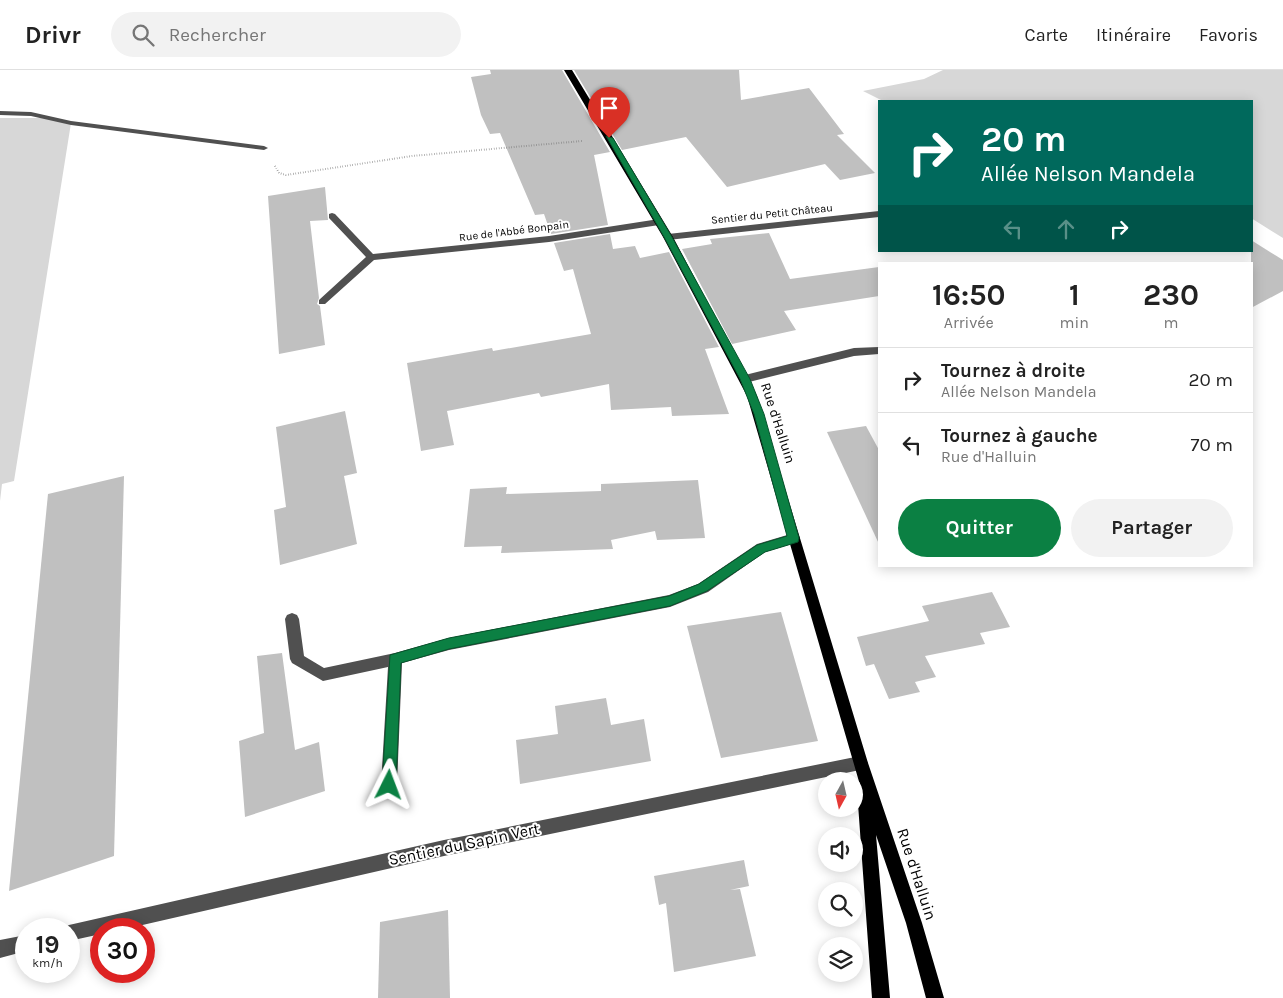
<!DOCTYPE html>
<html lang="fr">
<meta charset="utf-8">
<style>
:root{--surface:#fff;--page:#f2f2f2;--text:#222;--muted:#767676;--line:#e0e0e0;--accent:#0b8043}
body{margin:0;font-family:Karla,sans-serif;background:var(--page);color:var(--text);height:100vh;display:flex;flex-direction:column;font-size:19px;white-space:nowrap}
*{box-sizing:border-box;margin:0}
p{font-size:16px;color:var(--muted)}
.icon{flex:none;width:28px;height:28px;fill:none;stroke:currentColor;stroke-width:2;stroke-linecap:round;stroke-linejoin:round}
.map{position:relative;flex:1;overflow:hidden}
.drawer{position:absolute;left:878px;top:192px;width:375px;height:305px;display:flex;flex-direction:column;background:var(--surface);border-radius:0px;box-shadow:0 2px 12px #0003}
.drawer>*{flex:none}
.guide{position:absolute;left:878px;top:30px;width:375px;height:152px;border-radius:0px;box-shadow:0 2px 12px #0003;background:#00695c;color:#fff;overflow:hidden}
.needle{width:32px;rotate:188deg}
.buttons{position:absolute;left:818px;top:702px;display:grid;gap:10px}
.buttons a{display:grid;place-items:center;width:45px;height:45px;border-radius:50%;background:var(--surface);box-shadow:0 2px 12px #0003;font-size:25px}
.speed{position:absolute;left:15px;top:848px;display:flex;gap:10px;font-size:25px;font-weight:700;text-align:center}
.speed>*{display:grid;place-content:center;width:65px;height:65px;border-radius:50%;background:var(--surface);box-shadow:0 2px 12px #0003;line-height:1}
.speed small{font-size:12px;font-weight:400}
.speed .limit{border:8px solid #d22;background:#fff;color:#111}
.pin{position:absolute;display:grid;place-items:center;width:42px;height:42px;color:#fff;margin:-51px -21px;border-radius:50% 50% 50% 0;rotate:-45deg;box-shadow:0 0 5px #0007}
.pin .icon{rotate:45deg}
.me{position:absolute;width:55px;margin:-28px;rotate:3deg;stroke-linejoin:round;filter:drop-shadow(0 0 4px #0008)}
.turn{display:flex;align-items:center;gap:18px;height:105px;padding:0 20px;font-size:22px}
.turn .icon{width:65px;height:65px;stroke-width:2.5}
.turn b{display:block;font-size:35px;line-height:42px}
.lanes{display:flex;align-items:center;height:48px;padding:0 20px;background:#0003;justify-content:center;gap:25px;direction:ltr}
.lanes .off{opacity:.35}
.eta{display:flex;justify-content:space-evenly;align-items:center;height:85px;text-align:center}
.eta b{font-size:30px;font-weight:700;line-height:35px}
.action{display:flex;gap:10px;margin-top:auto;padding:10px 20px}
.action a{flex:1;height:58px;border-radius:30px;background:var(--accent);color:#fff;font-size:20px;font-weight:700;line-height:58px;text-align:center}
.action a+a{background:var(--page);color:var(--text)}
ul{padding:0;list-style:none}
li{display:flex;align-items:center;gap:15px;height:65px;padding:0 20px;border-top:1px solid var(--line)}
li div{flex:1}
li b{display:block;font-size:19px}
li em{font-style:normal}
header{display:flex;align-items:center;gap:30px;box-sizing:border-box;height:70px;padding:0 25px;background:var(--surface);border-bottom:1px solid var(--line)}
header strong{font-size:24px}
nav{display:flex;gap:28px;margin-inline-start:auto;font-size:18px}
.search{width:350px;height:45px;background:var(--page);display:flex;align-items:center;gap:12px;box-sizing:border-box;padding:0 18px;border-radius:28px;color:var(--muted);font-size:19px}
.map>svg:first-child{display:block}
.green{fill:#d7d7d7}
.building{fill:#c0c0c0}
.lines{fill:none;stroke-linecap:round;stroke-linejoin:round}
.path{stroke:#727272;stroke-width:2;stroke-dasharray:0.5 2;stroke-linecap:butt}
.minor{fill:#505050;fill-rule:evenodd}
.major{fill:#000;fill-rule:evenodd}
.route{fill:#0b8043;stroke:#07532c}
.labels{text-anchor:middle;dominant-baseline:central;stroke-width:4;stroke-linejoin:round;paint-order:stroke}
.far-street-label{font-size:11px;fill:#000;stroke:#fff}
.street-label{font-size:14px;fill:#000;stroke:#fff}
.near-street-label{font-size:16px;fill:#000;stroke:#fff}
</style>
<header>
<strong>Drivr</strong>
<div class="search"><svg class="icon" aria-label="search" viewBox="0 0 24 24"><circle cx="10" cy="10" r="6"/><path d="M15 15l6 6"/></svg>Rechercher</div>
<nav><a>Carte</a><a>Itinéraire</a><a>Favoris</a></nav>
</header>
<div class="map">
<svg width="1283" height="928" viewBox="0 0 1283 928">
<rect width="100%" height="100%" fill="#fff"/>
<g class="green">
<path d="M943 0H1283V168L1251 148V31H883L863 21 924 9Z"/>
<path d="M0 48H43L71 53 14 411 2 414 0 431Z"/>
</g>
<g class="building">
<path d="M490 0H562L610 82 594 85 608 155 551 164 544 144 535 145 500 63 490 64 481 45 471 7 491 4Z"/>
<path d="M574 0H739L741 30 809 18 844 64 837 65 875 103 840 110 825 94 727 117 686 67 622 80Z"/>
<path d="M325 117 328 150 310 151 319 228 317 234 320 236 325 275 279 284 268 126Z"/>
<path d="M769 163 790 209 879 197V226L784 241 796 260 732 274 682 179 712 174 710 169Z"/>
<path d="M610 164 613 179 635 176 640 188 669 182 719 277 705 279 729 344 672 346 671 337 611 340 609 314 541 327 539 323 447 341 454 375 421 381 407 293 492 278 493 281 591 264 573 199 564 201 554 173Z"/>
<path d="M1251 170 1283 190V221L1251 238Z"/>
<path d="M345 341 357 403 344 406 357 474 280 495 274 440 286 437 276 357Z"/>
<path d="M866 356 879 380V474L827 362Z"/>
<path d="M124 406 114 786 9 821 48 424Z"/>
<path d="M698 410 705 468 657 470 655 461 611 470 613 479 501 483 502 476 464 477 470 419 507 417 506 424 601 421V414Z"/>
<path d="M992 522 1010 557 980 563 985 574 925 586 936 607 915 612 920 622 889 629 874 594 866 596 857 567 929 551 922 536Z"/>
<path d="M781 542 818 671 721 688 687 556Z"/>
<path d="M282 583 295 680 319 672 325 721 245 747 239 671 264 663 257 586Z"/>
<path d="M606 628 611 655 644 649 651 691 520 714 516 670 558 664 555 636Z"/>
<path d="M744 790 749 816 730 820 740 819 756 886 674 902 666 833 659 835 654 806Z"/>
<path d="M448 840 450 928H378L380 852Z"/>
</g>
<g class="lines">
<path class="path" d="M275 96 279 103 286 105 412 86 582 71"/>
<g class="minor">
<path d="M0 41 31 42 71 51 264 76 268 78 264 80 71 55 31 46 0 45Z"/>
<path d="M879 141V147L668 170 663 167 668 164Z"/>
<path d="M332 143 335 144 373 184 549 166 659 149 663 152 659 155 549 172 374 190 325 234H319V230L366 187 329 148V144Z"/>
<path d="M879 277V284L854 286 745 313 740 309 745 305 854 278Z"/>
<path d="M794 463 798 464 800 468 798 472 765 482 708 522 670 537 449 580 402 593 397 715 394 720 389 723 384 720 381 715 388 597 323 611 292 593 290 589 285 549 287 545 292 543 297 545 299 549 304 586 324 598 395 583 449 568 669 525 698 514 757 474Z"/>
<path d="M860 686 865 688 868 693 865 698 860 700 444 786 125 859H101V864L69 871V859H62L69 855 444 770Z"/>
<path d="M26 865V881L0 888V870Z"/>
</g>
<path class="major" d="M564 0H572L673 167 757 326 868 693 922 853 944 928H926L906 853 876 765 890 928H872L857 720 860 715 747 326 663 167Z"/>
</g>
<path class="route" d="M606 66 613 68 672 167 750 309 764 344 799 468 798 472 765 482 707 521 670 536 449 579 401 593 396 715 394 720 389 722 384 720 382 715 390 585 449 568 669 526 699 514 757 475 787 466 754 344 740 309 664 167Z"/>
<g class="labels">
<g class="far-street-label">
<text transform="translate(772 144) rotate(-6)">Sentier du Petit Château</text>
<text transform="translate(514 161) rotate(-7)">Rue de l'Abbé Bonpain</text>
</g>
<g class="street-label">
<text transform="translate(778 353) rotate(72)">Rue d'Halluin</text>
</g>
<g class="near-street-label">
<text transform="translate(464 774) rotate(-12)">Sentier du Sapin Vert</text>
<text transform="translate(917 804) rotate(72)">Rue d'Halluin</text>
</g>
</g>
</svg>
<div class="buttons">
<a><svg class="needle" viewBox="-14 -14 28 28"><path d="M0-13l5 13h-10z" fill="#e53935"/><path d="M0 13l5-13h-10z" fill="#767676"/></svg></a>
<a><svg class="icon" aria-label="sound" viewBox="0 0 24 24"><path d="M4 9h4l5-4v14l-5-4H4zM17 9q2 3 0 6"/></svg></a>
<a><svg class="icon" aria-label="search" viewBox="0 0 24 24"><circle cx="10" cy="10" r="6"/><path d="M15 15l6 6"/></svg></a>
<a><svg class="icon" aria-label="layers" viewBox="0 0 24 24"><path d="M12 4l9 5-9 5-9-5zM3 14l9 5 9-5"/></svg></a>
</div>
<div class="speed"><div>19<small>km/h</small></div><div class="limit">30</div></div>
<div class="pin" style="left:609px;top:68px;background:#d93025"><svg class="icon" aria-label="arrive" viewBox="0 0 24 24"><path d="M6 21V4h12l-3 4 3 4H6"/></svg></div>
<svg class="me" style="left:389px;top:715px" viewBox="-20 -20 40 40"><path d="M0-17L14 15 0 8-14 15z" fill="#0b8043" stroke="#fff" stroke-width="4"/></svg>
<div class="guide">
<div class="turn"><svg class="icon" aria-label="right" viewBox="0 0 24 24"><path d="M7 20v-9h11M14 6l5 5-5 5"/></svg><div><b>20 m</b>Allée Nelson Mandela</div></div>
<div class="lanes"><svg class="icon off" aria-label="left" viewBox="0 0 24 24"><path d="M17 20v-9H6M10 6l-5 5 5 5"/></svg><svg class="icon off" aria-label="ahead" viewBox="0 0 24 24"><path d="M12 20V5M6 11l6-6 6 6"/></svg><svg class="icon" aria-label="right" viewBox="0 0 24 24"><path d="M7 20v-9h11M14 6l5 5-5 5"/></svg></div>
</div>
<section class="drawer">
<div class="eta">
<div><b>16:50</b><p>Arrivée</p></div>
<div><b>1</b><p>min</p></div>
<div><b>230</b><p>m</p></div>
</div>
<ul>
<li><svg class="icon" aria-label="right" viewBox="0 0 24 24"><path d="M7 20v-9h11M14 6l5 5-5 5"/></svg><div><b>Tournez à droite</b><p>Allée Nelson Mandela</p></div><em>20 m</em></li>
<li><svg class="icon" aria-label="left" viewBox="0 0 24 24"><path d="M17 20v-9H6M10 6l-5 5 5 5"/></svg><div><b>Tournez à gauche</b><p>Rue d'Halluin</p></div><em>70 m</em></li>
</ul>
<div class="action"><a>Quitter</a><a>Partager</a></div>
</section>
</div>
